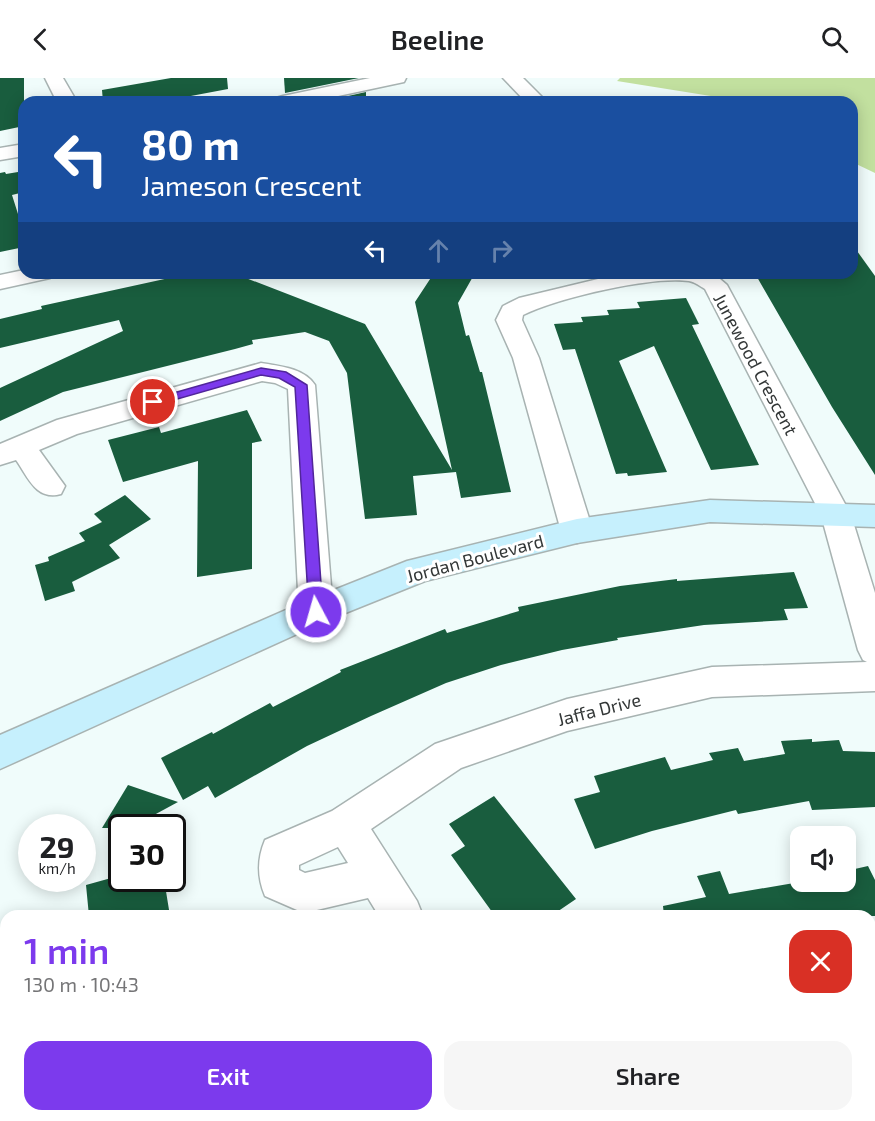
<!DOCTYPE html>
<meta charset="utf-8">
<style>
:root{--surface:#fff;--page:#f6f6f6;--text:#202124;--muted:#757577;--accent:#7c3aed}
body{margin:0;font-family:"Exo 2",sans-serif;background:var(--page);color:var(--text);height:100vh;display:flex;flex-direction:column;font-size:22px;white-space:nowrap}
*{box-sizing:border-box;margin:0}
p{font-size:20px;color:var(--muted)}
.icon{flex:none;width:33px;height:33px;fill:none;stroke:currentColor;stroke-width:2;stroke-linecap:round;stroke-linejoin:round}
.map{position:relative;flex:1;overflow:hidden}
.panel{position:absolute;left:0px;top:832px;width:876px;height:212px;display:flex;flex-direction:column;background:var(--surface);border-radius:18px 18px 0 0;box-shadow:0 3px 15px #0003}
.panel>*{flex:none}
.top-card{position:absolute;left:18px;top:18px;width:840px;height:183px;border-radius:18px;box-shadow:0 3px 15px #0003;background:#1a4fa0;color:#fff;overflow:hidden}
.buttons{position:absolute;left:790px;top:748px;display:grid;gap:12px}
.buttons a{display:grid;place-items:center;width:66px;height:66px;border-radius:12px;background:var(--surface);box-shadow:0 3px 15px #0003;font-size:30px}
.speed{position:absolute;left:18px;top:736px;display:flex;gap:12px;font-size:30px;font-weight:700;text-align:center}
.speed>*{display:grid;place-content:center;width:78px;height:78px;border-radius:50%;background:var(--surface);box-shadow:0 3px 15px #0003;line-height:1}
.speed small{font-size:15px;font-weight:400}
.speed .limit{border:3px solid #111;border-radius:9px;background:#fff;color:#111}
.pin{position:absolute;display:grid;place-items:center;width:51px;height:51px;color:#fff;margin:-26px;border:3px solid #fff;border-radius:50%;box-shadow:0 2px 6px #0007}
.me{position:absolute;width:66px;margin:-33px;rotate:354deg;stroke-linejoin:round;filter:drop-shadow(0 0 4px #0008)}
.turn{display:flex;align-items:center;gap:21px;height:126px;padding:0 24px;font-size:27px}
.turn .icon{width:78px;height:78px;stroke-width:2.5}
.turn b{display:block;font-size:42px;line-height:51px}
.lanes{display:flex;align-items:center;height:57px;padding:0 24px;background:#0003;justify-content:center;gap:30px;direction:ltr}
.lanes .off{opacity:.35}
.round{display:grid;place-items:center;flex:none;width:63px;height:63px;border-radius:18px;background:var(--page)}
.head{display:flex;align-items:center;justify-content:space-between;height:102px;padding:0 24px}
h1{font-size:36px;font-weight:600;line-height:45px;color:var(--accent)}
.action{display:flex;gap:12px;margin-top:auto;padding:12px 24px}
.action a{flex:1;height:69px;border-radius:18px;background:var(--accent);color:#fff;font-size:24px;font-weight:600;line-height:69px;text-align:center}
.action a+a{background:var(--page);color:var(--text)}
header{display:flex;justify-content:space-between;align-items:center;height:78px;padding:0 24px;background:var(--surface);font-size:27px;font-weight:600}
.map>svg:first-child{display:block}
.green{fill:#c2e09f}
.building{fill:#195d3e}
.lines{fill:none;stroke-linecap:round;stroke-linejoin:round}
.street-casing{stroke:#a8b3b2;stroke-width:3}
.secondary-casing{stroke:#a8b3b2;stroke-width:3}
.street{fill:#fff;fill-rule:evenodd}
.secondary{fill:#c6f0fd;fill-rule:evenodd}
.route{fill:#7c3aed;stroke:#51269a;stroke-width:1.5}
.labels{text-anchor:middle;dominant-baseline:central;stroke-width:6;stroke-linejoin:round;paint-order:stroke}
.street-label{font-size:18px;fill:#333737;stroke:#fff}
</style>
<header><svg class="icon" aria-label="back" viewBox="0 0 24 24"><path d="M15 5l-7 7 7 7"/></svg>Beeline<svg class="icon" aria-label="search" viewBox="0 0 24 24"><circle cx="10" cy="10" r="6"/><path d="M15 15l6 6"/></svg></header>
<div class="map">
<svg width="875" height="1043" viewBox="0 0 875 1043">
<rect width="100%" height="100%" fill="#f0fcfb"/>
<path class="green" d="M620 0H875V95L852 84V24H730L717 19 617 3Z"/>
<g class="building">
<path d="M0 0H24V48L0 53Z"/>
<path d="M171 0H227L228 11 159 24H103L102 12Z"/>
<path d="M284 0H359L285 15Z"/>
<path d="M366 14V24H321Z"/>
<path d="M24 93V114L12 117 24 155V169L0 174V95L5 94 6 96Z"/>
<path d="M852 166 875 198V397L832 329 757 199 852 195Z"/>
<path d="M192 195H233L365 246 452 392 415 224 434 195H475L458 225 466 258 469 257 480 294H482L511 414 461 420 456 394 413 398 417 437 365 441 347 295 329 263 305 254 252 262 253 266 235 271 63 314 0 343V310L123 253 119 242 0 270V241L42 231 41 228Z"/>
<path d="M686 220 699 246 692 247 759 387 711 392 654 268 619 283 667 394 628 398 627 395 616 396 575 271 563 272 554 246 583 244 581 239 609 237 607 232 640 230 637 224Z"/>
<path d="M247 332 262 363 252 365V491L197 499 198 383 123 404 108 362 159 349 161 355Z"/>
<path d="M125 417 151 441 109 467 120 480 72 504 75 513 45 523 35 487 49 483 48 479 85 463 79 455 102 444 94 436Z"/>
<path d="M794 494 808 530 784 531 788 542 704 547 617 560 618 562 562 572 501 587 446 605 371 638 307 668 215 720 208 708 183 722 161 680 212 654 213 656 270 625 273 629 341 594 340 592 445 551 447 555 519 533 518 529 620 508 677 501V503Z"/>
<path d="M812 661V664L839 662 843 673 875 674V729L812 732 809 723 738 736 736 732 652 753 595 771 574 721 600 714 594 698 635 687 665 679 671 692 713 682 709 675 738 670 744 683 785 676 781 663Z"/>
<path d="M128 707 178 724 130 750H102Z"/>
<path d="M494 718 576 821 551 838H495L451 777 465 768 449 746Z"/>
<path d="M868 788 875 802V838H664L663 828 706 819 697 798 720 793 729 816 800 804H846V793Z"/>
<path d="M122 797V801H164L170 838H89L86 807Z"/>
</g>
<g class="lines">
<g class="street-casing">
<g id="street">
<path d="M45 0H63L77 24H57Z"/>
<path d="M370 0H406L404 4 310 24H273L276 20 283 18Z"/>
<path d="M503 0H523L547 24H526Z"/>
<path d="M24 66V78L0 82V70Z"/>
<path d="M24 192V195H54L50 200 0 211V197Z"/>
<path d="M623 195H713L727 207 851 437 875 515V613L712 619 567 653 461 690 371 751 417 823 423 838H379L368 820 304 835 265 818C257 799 257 781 265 762L332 733 435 666 567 621 712 589 867 584 863 582 858 572 821 437 705 211C700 208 695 204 689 203 650 198 558 220 523 237L522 242 539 280 593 453 588 461 577 465 566 461 561 453 513 280 496 242 503 228 519 220ZM338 769 348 785 305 795 299 792V787Z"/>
<path d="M261 285C279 288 304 290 315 307L333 533 328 542 316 546 304 542 299 533 288 311 275 305 262 303 77 356 39 372 65 408 61 416C36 423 28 399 16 382L0 387V366L57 342Z"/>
<path d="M875 947V993L870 995V949Z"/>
<path d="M498 1038H547L549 1043H500Z"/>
<path d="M617 1038H670L668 1043H615Z"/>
</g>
</g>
<g class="secondary-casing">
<path id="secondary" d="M710 422 875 427V449L710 444 577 465 425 503 328 542 0 691V657L304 524 407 483 577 441Z"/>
</g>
<use href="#street" class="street"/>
<use href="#secondary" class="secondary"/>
</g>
<path class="route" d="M261 290 286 294 307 307 323 534 316 539 309 534 295 309 279 300 261 297 153 328 147 324 149 322Z"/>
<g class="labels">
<g class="street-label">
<text transform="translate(756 286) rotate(62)">Junewood Crescent</text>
<text transform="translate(475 480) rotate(-15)">Jordan Boulevard</text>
<text transform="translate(599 631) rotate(-14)">Jaffa Drive</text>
</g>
</g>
</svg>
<div class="buttons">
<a><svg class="icon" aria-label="sound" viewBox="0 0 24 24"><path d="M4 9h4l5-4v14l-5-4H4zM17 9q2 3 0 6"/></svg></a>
</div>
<div class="speed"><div>29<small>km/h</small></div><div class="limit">30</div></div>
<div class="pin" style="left:153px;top:324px;background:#d93025"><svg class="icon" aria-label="arrive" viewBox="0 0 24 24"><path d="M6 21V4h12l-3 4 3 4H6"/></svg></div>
<svg class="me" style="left:316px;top:534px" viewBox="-20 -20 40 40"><circle r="17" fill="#7c3aed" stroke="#fff" stroke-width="3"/><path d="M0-11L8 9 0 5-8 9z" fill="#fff"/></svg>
<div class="top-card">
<div class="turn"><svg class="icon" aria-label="left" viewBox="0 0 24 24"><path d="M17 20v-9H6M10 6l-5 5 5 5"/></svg><div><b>80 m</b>Jameson Crescent</div></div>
<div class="lanes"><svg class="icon" aria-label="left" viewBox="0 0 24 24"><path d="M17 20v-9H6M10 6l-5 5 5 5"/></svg><svg class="icon off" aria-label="ahead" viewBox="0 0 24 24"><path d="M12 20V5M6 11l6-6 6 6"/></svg><svg class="icon off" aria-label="right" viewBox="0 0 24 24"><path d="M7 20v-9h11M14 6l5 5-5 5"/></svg></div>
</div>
<section class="panel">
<div class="head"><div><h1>1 min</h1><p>130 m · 10:43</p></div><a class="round" style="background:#d93025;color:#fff"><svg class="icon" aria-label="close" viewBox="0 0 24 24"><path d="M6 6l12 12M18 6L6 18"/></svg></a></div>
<div class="action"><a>Exit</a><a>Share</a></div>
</section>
</div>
